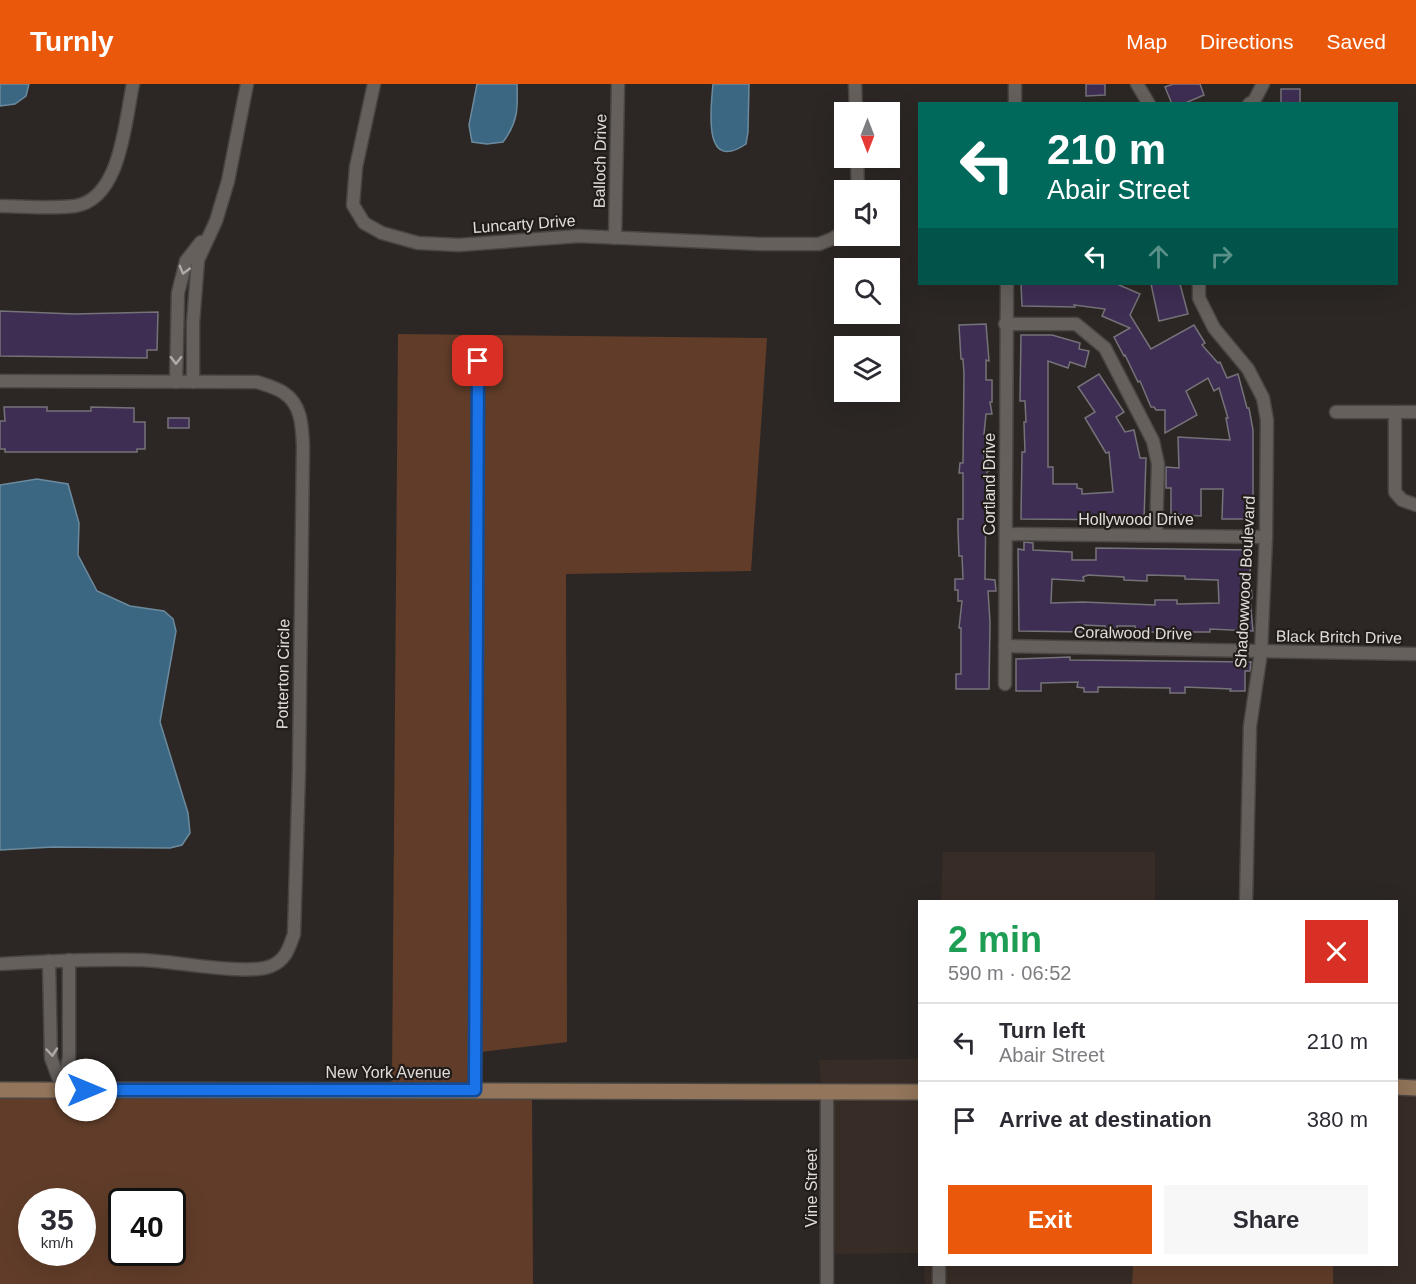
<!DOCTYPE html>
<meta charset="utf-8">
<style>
:root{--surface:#fff;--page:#f7f7f7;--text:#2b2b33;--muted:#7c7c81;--line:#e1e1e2;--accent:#ea580c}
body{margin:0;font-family:Arial,sans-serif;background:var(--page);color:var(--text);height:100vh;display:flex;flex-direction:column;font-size:22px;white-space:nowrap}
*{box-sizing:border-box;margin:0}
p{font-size:20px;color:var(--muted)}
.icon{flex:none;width:33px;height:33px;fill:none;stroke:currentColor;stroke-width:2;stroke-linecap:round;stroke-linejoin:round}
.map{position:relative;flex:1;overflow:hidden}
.side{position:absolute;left:918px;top:816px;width:480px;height:366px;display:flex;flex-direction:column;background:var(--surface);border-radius:0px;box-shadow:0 6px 24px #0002}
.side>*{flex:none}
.top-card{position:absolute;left:918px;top:18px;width:480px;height:183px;border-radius:0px;box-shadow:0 6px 24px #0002;background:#00695c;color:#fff;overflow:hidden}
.needle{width:39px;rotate:180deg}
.tools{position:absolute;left:834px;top:18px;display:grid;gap:12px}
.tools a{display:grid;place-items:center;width:66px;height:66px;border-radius:0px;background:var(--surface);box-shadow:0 6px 24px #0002;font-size:30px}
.speed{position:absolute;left:18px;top:1104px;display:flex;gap:12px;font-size:30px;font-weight:700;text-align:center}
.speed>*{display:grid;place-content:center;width:78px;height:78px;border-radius:50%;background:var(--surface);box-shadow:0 6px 24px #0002;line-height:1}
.speed small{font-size:15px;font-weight:400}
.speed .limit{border:3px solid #111;border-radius:9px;background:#fff;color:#111}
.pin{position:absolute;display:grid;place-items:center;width:51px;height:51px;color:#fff;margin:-26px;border-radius:12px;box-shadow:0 3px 9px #0006}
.me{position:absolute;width:66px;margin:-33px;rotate:90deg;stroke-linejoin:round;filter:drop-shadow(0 0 4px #0008)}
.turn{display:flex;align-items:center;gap:21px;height:126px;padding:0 30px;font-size:27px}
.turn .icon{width:78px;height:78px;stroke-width:2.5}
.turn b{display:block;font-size:42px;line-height:51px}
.lanes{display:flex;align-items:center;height:57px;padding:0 30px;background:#0003;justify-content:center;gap:30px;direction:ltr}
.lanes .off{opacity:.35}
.round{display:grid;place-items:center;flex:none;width:63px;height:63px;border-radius:0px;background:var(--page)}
.overview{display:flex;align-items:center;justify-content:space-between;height:102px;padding:0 30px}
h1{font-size:36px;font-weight:700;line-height:45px;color:#1e9e55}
.cta{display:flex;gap:12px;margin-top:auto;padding:12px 30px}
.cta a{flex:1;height:69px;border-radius:0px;background:var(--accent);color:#fff;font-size:24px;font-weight:700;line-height:69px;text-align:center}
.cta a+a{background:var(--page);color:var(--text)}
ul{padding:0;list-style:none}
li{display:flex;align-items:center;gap:18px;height:78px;padding:0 30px;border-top:2px solid var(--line)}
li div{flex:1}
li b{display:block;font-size:22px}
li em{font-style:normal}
header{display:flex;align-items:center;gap:36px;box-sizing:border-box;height:84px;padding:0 30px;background:var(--accent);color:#fff}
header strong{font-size:28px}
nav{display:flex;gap:33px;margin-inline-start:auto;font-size:21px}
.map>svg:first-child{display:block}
.built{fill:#382c26}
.green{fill:#613d29;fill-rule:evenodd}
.water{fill:#3b6783;stroke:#6c8a9d;stroke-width:1.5}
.building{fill:#3e2e53;stroke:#757379;stroke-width:1.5;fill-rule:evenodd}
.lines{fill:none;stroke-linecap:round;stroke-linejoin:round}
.street-casing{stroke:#494542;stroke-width:15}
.secondary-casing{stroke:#494542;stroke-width:18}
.street{stroke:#66605c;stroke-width:12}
.secondary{stroke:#92755a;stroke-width:15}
.oneway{stroke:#afaaa8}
.route-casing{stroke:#114b97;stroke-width:15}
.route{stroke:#1a73e8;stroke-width:10}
.labels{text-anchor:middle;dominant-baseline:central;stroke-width:4.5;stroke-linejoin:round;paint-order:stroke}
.street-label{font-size:16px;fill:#e0dcda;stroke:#221d1a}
</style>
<header>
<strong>Turnly</strong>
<nav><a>Map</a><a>Directions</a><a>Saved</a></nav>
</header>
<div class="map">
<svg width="1416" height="1200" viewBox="0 0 1416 1200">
<rect width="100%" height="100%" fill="#2c2724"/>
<g class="built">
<path d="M943 768H1155V817H941Z"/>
<path d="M919 975V1000L821 1001 819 976Z"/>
<path d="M1397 1011H1416V1200H1333V1181L1396 1180Z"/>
<path d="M919 1015V1169L835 1170 822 1016Z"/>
<path d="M924 1181H1133L1132 1200H925Z"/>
</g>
<g class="green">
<path d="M398 250 767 254 751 487 566 490 567 958 480 968 481 999H390L392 996Z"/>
<path d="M0 1013 532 1014 533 1200H0ZM32 1118H82V1168H32ZM122 1118H172V1168H122Z"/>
<path d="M1133 1181H1333V1200H1132Z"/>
</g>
<g class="water">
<path d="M0 0H29L26 12 15 20 0 22Z"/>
<path d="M477 0H517C518 24 518 38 503 58L487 60 472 58 469 41Z"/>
<path d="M713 0H749L748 48 746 60C702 90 711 23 713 0Z"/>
<path d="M37 395 68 400 79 439 78 471 97 507 130 522 164 527 173 535 176 547 160 638 188 729 190 749 182 761 170 764 53 763 0 766V401Z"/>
</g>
<g class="building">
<path d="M1086 0H1105V11L1086 12Z"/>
<path d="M1173 0H1200L1204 11 1183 20H1172L1165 3Z"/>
<rect x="1281" y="5" width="19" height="15"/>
<path d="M1021 200H1117L1140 210 1130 231 1151 265 1194 241 1205 259 1202 261 1218 279 1220 278 1227 294 1238 290 1247 324H1249L1253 346V435H1222L1223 405H1201V432L1171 430V404H1166V383L1179 384 1178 353 1230 356 1226 334H1228L1219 304 1214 307 1208 294 1186 307 1197 331 1165 349V326H1156L1154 323H1151L1140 297 1138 298 1125 271 1124 272 1114 253 1130 244 1102 232 1105 225 1074 221 1075 223 1022 222Z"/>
<path d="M1151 200H1180L1188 230 1159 237Z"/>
<path d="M0 227 74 230 158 228 157 266H147V274L0 272Z"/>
<path d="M986 240 989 277 986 276V296H992V318H990L992 330H986L984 350H989L983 379H988L989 387H987L986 416 985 495 995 496 996 507H988L990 538 989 605H956V590H961V544H959L962 517H958V506H955V495H963L962 472H959L958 446V435H963V389H959L960 379H963L964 290 963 275H961L959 241Z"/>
<path d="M1021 251H1052L1080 259 1079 265 1089 267 1085 283 1070 278 1068 284 1048 277V383H1053V400H1077V404L1082 405V410L1113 408 1109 368 1106 369 1085 334 1095 328 1078 303 1099 290 1124 328 1116 333 1125 348 1134 346 1140 374H1146L1144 436 1021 435 1022 368H1025L1024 338H1026L1025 317H1020Z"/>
<path d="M4 323H47V327H91V323L134 324V338H145V365H137V368H5V365H0V337H5Z"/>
<rect x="168" y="334" width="21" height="10"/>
<path d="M1024 458 1033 459V466L1072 468V476H1096V464L1252 466 1250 487 1252 514H1250L1253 547 1210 545V548H1144L1136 547 1135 542H1117L1118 548H1106L1105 542 1084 541V548L1019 547 1018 465 1024 466ZM1088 491 1124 493V496L1147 497V491L1185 492V495L1218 496 1219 519 1177 520V516H1155V521L1083 518 1051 519 1052 495 1084 497 1083 493Z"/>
<path d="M1070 573V576L1251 578 1250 587H1245V607H1230L1231 605 1185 603V609H1170V604L1098 603V608H1084V604L1077 603 1078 598 1041 599V607H1016V575Z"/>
</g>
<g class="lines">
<g class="street-casing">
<g id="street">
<path d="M374 0 356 83 353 121 364 139 382 149 418 159 459 161 579 152 760 160H819L834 154 844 147"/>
<path d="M855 0 856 28"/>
<path d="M1137 0 1149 20"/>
<path d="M1015 20V0"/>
<path d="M1249 20 1254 17 1263 0"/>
<path d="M857 74 858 106"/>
<path d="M0 122C23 122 52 125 75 122 121 115 125 37 133 0"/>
<path d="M615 154 618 0"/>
<path d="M1199 200V214L1214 244 1248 285 1263 314 1267 336 1266 453 1261 568 1250 642 1246 818"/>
<path d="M1005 240H1076L1105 264 1153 357 1158 380 1156 451"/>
<path d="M0 297 257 298C266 301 277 304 284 309 302 321 302 343 303 362L299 686 294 850C289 864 286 876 271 882 248 892 173 877 143 876 95 875 48 877 0 880"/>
<path d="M176 298 178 209 186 177 201 158"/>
<path d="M193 298V239L198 176 216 137 228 97 247 0"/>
<path d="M1336 328H1416"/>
<path d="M1395 328V408L1402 416 1416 421"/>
<path d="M1006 450 1266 453"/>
<path d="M1005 562 1416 570"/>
<path d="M1005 600 1007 200"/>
<path d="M49 877 51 974 63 1006 69 973V876"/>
<path d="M475 1006 478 277"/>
<path d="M827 1008V1200"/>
<path d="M939 1180V1200"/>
</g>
</g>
<g class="secondary-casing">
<g id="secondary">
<path d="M1396 1003 1416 1004"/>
<path d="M0 1006 920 1008"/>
</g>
</g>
<use href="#street" class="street"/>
<use href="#secondary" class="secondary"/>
</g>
<defs><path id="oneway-chevron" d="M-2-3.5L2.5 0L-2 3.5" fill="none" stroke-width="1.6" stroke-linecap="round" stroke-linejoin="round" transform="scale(1.5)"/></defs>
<g class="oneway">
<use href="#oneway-chevron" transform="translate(184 186) rotate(105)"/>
<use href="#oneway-chevron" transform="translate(176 276) rotate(91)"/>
<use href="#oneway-chevron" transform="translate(52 968) rotate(85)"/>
</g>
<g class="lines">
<g class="route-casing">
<path id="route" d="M86 1006H475L478 277"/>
</g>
<use href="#route" class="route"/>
</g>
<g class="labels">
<g class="street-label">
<text transform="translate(600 77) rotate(-89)">Balloch Drive</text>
<text transform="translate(524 140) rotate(-4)">Luncarty Drive</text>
<text transform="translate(989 400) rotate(-90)">Cortland Drive</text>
<text x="1136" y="435">Hollywood Drive</text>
<text transform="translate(1245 498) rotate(-87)">Shadowwood Boulevard</text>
<text transform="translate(1133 549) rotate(1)">Coralwood Drive</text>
<text transform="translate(1339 553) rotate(1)">Black Britch Drive</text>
<text transform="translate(283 590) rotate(-89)">Potterton Circle</text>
<text x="388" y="988">New York Avenue</text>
<text transform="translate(811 1104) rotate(-90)">Vine Street</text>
</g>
</g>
</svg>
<div class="tools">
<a><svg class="needle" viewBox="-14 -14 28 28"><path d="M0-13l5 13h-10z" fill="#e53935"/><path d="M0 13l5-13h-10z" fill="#7c7c81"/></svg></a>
<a><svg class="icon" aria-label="sound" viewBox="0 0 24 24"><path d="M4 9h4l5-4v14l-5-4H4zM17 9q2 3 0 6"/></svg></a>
<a><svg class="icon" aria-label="search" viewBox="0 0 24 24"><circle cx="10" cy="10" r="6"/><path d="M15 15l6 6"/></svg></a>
<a><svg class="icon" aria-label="layers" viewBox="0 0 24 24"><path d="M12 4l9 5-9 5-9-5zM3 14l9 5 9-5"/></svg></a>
</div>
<div class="speed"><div>35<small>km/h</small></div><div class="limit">40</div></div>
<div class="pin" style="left:478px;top:277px;background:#d93025"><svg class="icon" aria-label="arrive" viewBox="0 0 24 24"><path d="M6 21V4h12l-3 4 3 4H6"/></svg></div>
<svg class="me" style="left:86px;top:1006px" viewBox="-20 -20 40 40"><circle r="19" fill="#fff"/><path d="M0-13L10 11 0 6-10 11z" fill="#1a73e8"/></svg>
<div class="top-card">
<div class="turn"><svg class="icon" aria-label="left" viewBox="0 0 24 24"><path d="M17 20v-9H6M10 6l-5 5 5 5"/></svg><div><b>210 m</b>Abair Street</div></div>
<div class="lanes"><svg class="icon" aria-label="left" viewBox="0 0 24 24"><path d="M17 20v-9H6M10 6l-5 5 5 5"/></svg><svg class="icon off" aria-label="ahead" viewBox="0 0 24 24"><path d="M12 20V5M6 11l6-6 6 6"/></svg><svg class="icon off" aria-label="right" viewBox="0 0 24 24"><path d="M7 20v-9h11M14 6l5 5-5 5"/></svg></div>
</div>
<section class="side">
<div class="overview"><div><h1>2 min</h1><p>590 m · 06:52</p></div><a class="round" style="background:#d93025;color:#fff"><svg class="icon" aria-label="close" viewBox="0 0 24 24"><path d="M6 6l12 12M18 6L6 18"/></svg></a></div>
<ul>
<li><svg class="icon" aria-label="left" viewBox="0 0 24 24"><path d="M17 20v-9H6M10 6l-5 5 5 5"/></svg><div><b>Turn left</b><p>Abair Street</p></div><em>210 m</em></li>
<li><svg class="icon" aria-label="arrive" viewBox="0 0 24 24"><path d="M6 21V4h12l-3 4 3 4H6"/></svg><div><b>Arrive at destination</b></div><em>380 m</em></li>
</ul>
<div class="cta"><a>Exit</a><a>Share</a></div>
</section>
</div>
